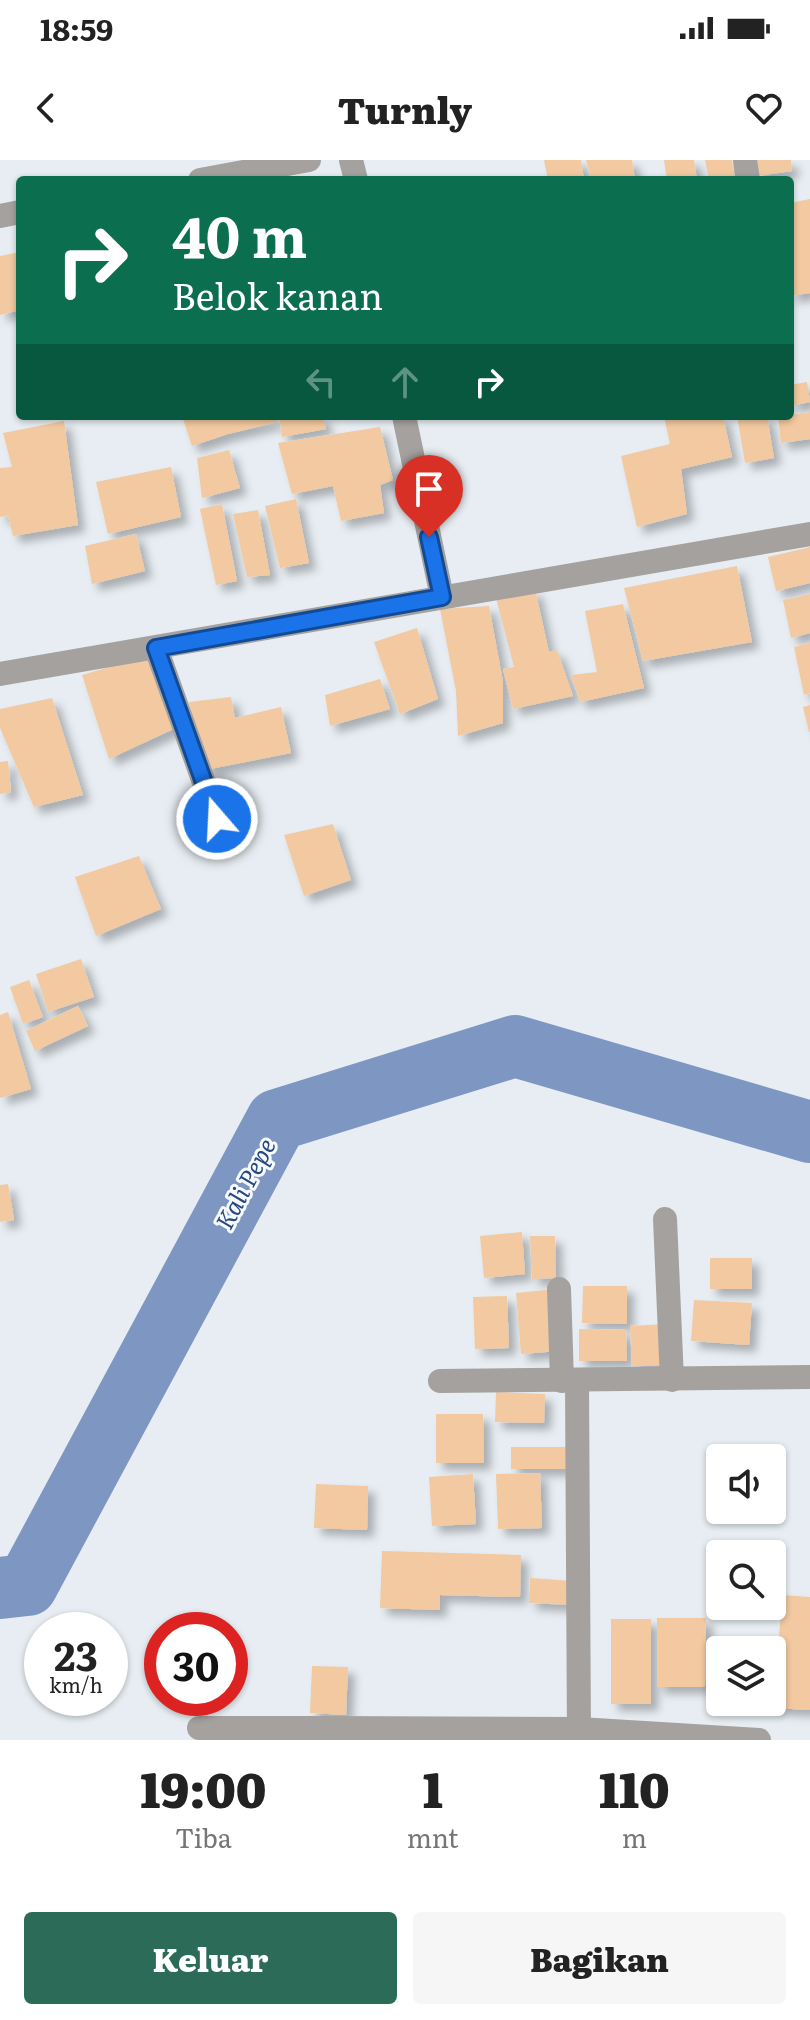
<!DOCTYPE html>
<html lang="id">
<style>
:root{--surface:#fff;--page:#f6f6f6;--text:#222;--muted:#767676;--accent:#2c6b57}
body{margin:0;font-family:Literata,serif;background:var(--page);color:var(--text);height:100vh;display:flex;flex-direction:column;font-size:30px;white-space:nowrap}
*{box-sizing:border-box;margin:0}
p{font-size:26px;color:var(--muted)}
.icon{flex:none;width:44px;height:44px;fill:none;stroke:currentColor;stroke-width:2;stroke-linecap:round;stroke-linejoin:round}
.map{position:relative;height:1580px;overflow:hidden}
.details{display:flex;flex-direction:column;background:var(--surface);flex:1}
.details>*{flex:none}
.top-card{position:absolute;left:16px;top:16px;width:778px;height:244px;border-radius:8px;box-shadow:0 2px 6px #0004;background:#0b6e4f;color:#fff;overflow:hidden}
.controls{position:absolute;left:706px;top:1284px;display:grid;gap:16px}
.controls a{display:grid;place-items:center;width:80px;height:80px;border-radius:8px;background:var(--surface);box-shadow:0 2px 6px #0004;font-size:40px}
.speed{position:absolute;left:24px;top:1452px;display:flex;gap:16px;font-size:40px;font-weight:700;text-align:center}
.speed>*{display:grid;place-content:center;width:104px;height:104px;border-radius:50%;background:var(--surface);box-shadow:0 2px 6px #0004;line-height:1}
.speed small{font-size:20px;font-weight:400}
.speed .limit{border:12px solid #d22;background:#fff;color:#111}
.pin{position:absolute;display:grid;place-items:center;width:68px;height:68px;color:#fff;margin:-82px -34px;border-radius:50% 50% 50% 0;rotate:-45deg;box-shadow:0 0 8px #0007}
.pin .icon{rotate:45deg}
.me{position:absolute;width:88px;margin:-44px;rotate:341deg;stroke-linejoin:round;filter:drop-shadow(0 0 6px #0008)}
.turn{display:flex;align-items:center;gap:28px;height:168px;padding:0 24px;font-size:36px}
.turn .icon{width:104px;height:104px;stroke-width:2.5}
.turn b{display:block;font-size:56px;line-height:68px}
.lanes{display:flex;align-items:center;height:76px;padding:0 24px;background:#0003;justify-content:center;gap:40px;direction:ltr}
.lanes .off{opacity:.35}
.eta{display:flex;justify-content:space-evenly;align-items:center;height:136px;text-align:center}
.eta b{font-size:48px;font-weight:800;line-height:56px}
.button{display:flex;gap:16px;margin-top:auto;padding:16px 24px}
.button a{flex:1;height:92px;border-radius:8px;background:var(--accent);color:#fff;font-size:32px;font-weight:800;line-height:92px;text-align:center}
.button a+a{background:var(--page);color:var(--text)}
.status{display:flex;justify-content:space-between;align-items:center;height:56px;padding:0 40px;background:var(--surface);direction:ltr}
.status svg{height:22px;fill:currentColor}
header{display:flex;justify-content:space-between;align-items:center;height:104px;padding:0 24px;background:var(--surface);font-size:36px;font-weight:800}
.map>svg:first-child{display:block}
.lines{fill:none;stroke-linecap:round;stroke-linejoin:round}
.river{stroke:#7d96c2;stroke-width:62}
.building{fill:#f2c9a0;filter:url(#shadow)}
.street{stroke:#a4a19f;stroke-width:24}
.route-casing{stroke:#114b97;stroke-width:20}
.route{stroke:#1a73e8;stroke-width:14}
.labels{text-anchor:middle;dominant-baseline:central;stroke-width:6;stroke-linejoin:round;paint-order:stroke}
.water-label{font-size:24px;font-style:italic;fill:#28477f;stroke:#f5fafe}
</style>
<div class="status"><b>18:59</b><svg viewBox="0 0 49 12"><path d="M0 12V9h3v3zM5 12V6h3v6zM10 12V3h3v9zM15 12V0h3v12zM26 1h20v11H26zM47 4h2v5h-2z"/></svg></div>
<header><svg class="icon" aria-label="back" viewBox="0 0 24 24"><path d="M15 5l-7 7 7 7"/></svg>Turnly<svg class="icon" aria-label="heart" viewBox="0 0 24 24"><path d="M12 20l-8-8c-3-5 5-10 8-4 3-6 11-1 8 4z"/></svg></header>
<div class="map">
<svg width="810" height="1580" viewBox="0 0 810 1580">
<defs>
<filter id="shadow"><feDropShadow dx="7" dy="7" stdDeviation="4" flood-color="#0004"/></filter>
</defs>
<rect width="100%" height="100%" fill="#e7edf2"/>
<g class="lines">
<path class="river" d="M0 1428 27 1425 277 960 515 886 810 972"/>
</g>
<g class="building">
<path d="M544 0H581L584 20H548Z"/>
<path d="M586 0H632L635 20H591Z"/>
<path d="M664 0H694L697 20H667Z"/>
<path d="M705 0H732L735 20H709Z"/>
<path d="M755 0H791L792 11 757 16Z"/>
<path d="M810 39V133L790 136V43Z"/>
<path d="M20 92V150L0 155V96Z"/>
<path d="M807 222 810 242 790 246V225Z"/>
<path d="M810 252V279L781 283 778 257Z"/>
<path d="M182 256H276L277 262 228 274 192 286Z"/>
<path d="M279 256H323L326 269 282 277Z"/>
<path d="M664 256H723L732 297 681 309 687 354 637 367 621 296 670 284Z"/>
<path d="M737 256H767L774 298 745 303Z"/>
<path d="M64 261 78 365 13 376 8 356 0 357V308L12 307 3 273Z"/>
<path d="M380 267 393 320 380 325 384 353 341 361 333 326 292 334 278 283Z"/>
<path d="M229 290 240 328 202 338 197 298Z"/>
<path d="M171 307 181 357 108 374 96 322Z"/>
<path d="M296 339 309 403 280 408 265 346Z"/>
<path d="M222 344 237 421 216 425 200 349Z"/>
<path d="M258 350 270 415 247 417 233 354Z"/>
<path d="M136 374 145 411 92 424 85 386Z"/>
<path d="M810 387V423L776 431 768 397Z"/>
<path d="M737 406 752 482 643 501 624 428Z"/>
<path d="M535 429 549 492 557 490 573 536 513 549 503 509 514 507 496 438Z"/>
<path d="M810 434V473L791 478 783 440Z"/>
<path d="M623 444 644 528 580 542 571 515 597 512 585 451Z"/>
<path d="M489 446 503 522V563L458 576 456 531 440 449Z"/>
<path d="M417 468 438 539 400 554 374 482Z"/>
<path d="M810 483V533L804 535 794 487Z"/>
<path d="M153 494 180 566 109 599 82 515Z"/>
<path d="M380 519 390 549 330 566 325 535Z"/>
<path d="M231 537 235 558 281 547 291 593 205 610 189 542Z"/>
<path d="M52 538 83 635 34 647 0 568V549Z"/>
<path d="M810 545V572H809L803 547Z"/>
<path d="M8 601 11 632 0 634V602Z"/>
<path d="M333 664 351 720 304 736 284 675Z"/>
<path d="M139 696 161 749 96 776 75 717Z"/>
<path d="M81 799 94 837 48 852 36 814Z"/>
<path d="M29 820 43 857 23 864 10 827Z"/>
<path d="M78 846 88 866 35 891 26 871Z"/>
<path d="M8 852 31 929 0 938V855Z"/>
<path d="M8 1024 14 1060 0 1062V1025Z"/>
<path d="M522 1072 525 1114 484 1118 480 1076Z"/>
<path d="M530 1076H555L556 1118 532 1119Z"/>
<rect x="710" y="1098" width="42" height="31"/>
<path d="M583 1126H627V1164L582 1163Z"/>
<path d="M555 1129 559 1191 521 1194 516 1133Z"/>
<path d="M507 1136 509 1188 475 1189 473 1137Z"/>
<path d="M694 1140 752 1143 749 1185 691 1181Z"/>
<path d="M665 1164 666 1205 632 1206 630 1166Z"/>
<path d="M579 1169 626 1170 627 1201H579Z"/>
<path d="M496 1232 545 1234 544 1263 495 1262Z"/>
<path d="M436 1254H483L484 1303H436Z"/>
<rect x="511" y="1287" width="57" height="22"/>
<path d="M540 1313 542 1368 498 1369 496 1314Z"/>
<path d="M473 1314 476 1364 432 1366 429 1317Z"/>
<path d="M316 1324 368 1326 367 1370 314 1368Z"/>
<path d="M382 1391 521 1395 520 1437 440 1435V1450L380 1448Z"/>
<path d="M530 1418 573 1421 571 1445 529 1443Z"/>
<path d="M782 1435 810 1437V1550L774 1548Z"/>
<path d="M657 1458H706L705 1527H657Z"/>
<rect x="611" y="1459" width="40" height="85"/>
<path d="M312 1506 348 1507 346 1555 310 1553Z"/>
</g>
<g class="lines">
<g class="street">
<path d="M351 0 356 20"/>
<path d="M745 0 748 20"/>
<path d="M200 20 309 0"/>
<path d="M0 56 20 52"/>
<path d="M404 256 442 437"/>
<path d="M156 488 217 659"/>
<path d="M0 514 810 374"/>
<path d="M665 1059 672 1220"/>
<path d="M559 1129 562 1221"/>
<path d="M440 1221 810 1217"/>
<path d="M577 1221 579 1580"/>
<path d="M199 1568H324"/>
<path d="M323 1580 324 1568 579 1569 759 1580"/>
</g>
</g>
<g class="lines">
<g class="route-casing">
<path id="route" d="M217 659 156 488 442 437 429 377"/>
</g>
<use href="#route" class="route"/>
</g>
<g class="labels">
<g class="water-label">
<text transform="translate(244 1023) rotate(-62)">Kali Pepe</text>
</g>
</g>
</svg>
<div class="controls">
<a><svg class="icon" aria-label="sound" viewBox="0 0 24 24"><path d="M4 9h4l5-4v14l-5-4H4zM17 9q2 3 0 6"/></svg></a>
<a><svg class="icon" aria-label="search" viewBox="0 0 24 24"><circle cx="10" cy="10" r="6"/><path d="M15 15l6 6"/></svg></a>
<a><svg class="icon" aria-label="layers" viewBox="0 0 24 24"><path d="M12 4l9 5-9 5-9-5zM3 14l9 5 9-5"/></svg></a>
</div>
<div class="speed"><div>23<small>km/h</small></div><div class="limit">30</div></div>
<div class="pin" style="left:429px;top:377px;background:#d93025"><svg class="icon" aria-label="arrive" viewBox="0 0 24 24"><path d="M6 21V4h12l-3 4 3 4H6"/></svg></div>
<svg class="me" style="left:217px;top:659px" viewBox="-20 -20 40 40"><circle r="17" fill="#1a73e8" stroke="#fff" stroke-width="3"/><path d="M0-11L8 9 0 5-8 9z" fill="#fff"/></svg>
<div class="top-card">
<div class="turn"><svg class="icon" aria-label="right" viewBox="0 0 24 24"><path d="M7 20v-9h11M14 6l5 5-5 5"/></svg><div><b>40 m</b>Belok kanan</div></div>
<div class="lanes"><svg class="icon off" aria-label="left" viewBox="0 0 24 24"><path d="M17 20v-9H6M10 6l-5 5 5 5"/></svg><svg class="icon off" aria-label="ahead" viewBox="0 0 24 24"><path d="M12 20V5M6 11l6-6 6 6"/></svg><svg class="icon" aria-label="right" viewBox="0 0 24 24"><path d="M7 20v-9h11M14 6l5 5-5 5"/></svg></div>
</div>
</div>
<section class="details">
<div class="eta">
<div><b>19:00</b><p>Tiba</p></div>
<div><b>1</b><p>mnt</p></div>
<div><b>110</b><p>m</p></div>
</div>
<div class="button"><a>Keluar</a><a>Bagikan</a></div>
</section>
